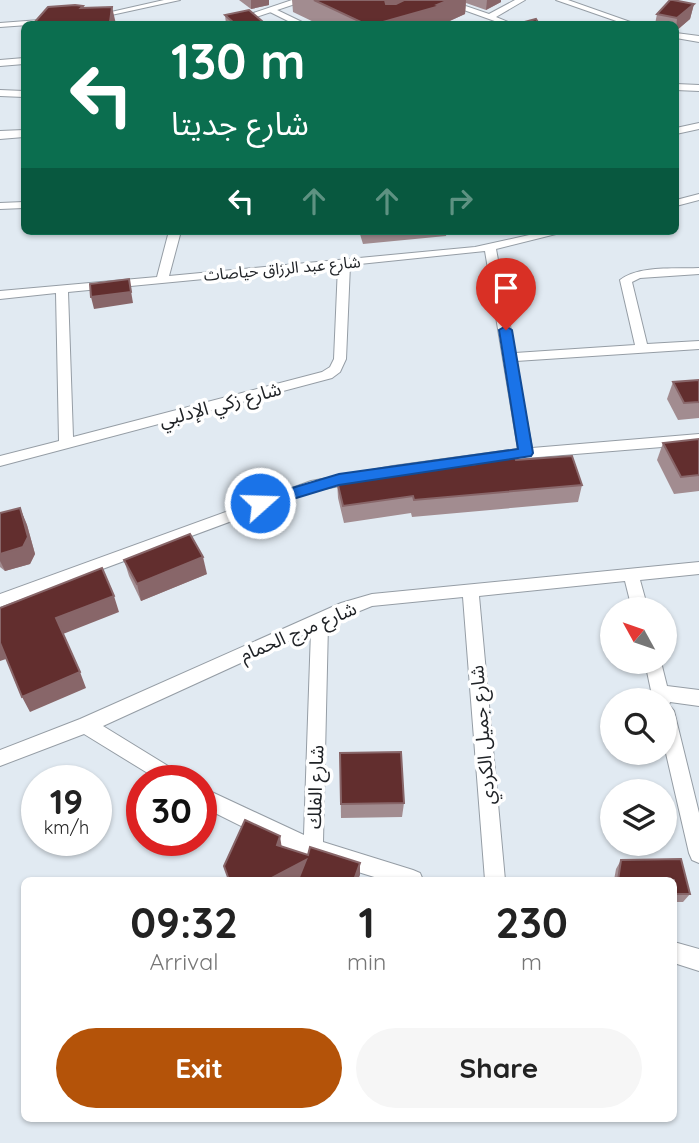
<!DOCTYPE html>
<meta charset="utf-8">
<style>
:root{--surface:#fff;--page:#f6f6f6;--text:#222;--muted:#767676;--accent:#b45309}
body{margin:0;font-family:Quicksand,"Noto Sans Arabic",sans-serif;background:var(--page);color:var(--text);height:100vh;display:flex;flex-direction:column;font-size:26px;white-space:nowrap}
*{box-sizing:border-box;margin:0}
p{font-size:23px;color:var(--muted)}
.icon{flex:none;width:38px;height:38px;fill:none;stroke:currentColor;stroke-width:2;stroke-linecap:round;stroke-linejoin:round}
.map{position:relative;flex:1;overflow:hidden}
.side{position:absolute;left:21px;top:877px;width:656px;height:245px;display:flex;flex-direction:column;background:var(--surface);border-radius:10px;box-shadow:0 2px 5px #0004}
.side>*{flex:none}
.top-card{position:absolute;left:21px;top:21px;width:658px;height:214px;border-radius:10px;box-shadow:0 2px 5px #0004;background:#0b6e4f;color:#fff;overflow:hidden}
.needle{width:46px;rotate:310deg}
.buttons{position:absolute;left:600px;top:597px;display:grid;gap:14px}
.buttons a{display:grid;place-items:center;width:77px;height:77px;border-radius:50%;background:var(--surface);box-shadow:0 2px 5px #0004;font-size:35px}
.speed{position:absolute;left:21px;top:765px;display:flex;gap:14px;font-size:35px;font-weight:700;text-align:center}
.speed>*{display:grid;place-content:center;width:91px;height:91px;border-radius:50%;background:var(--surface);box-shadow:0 2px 5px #0004;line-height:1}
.speed small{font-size:18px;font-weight:400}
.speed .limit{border:10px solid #d22;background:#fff;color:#111}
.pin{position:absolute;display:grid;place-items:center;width:60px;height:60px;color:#fff;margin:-72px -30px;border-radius:50% 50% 50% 0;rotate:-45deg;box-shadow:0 0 7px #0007}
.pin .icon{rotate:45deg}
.me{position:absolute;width:77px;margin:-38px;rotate:70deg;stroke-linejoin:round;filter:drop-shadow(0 0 5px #0008)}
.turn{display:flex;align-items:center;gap:24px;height:147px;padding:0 35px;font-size:32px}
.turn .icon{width:91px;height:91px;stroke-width:2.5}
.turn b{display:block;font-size:49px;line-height:60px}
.lanes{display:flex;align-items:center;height:66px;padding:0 35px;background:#0003;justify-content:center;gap:35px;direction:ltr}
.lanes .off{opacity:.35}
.eta{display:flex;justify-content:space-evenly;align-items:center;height:119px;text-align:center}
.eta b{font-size:42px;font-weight:800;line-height:49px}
.primary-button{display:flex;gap:14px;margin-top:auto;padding:14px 35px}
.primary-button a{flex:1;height:80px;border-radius:42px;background:var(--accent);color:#fff;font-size:28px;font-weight:800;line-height:80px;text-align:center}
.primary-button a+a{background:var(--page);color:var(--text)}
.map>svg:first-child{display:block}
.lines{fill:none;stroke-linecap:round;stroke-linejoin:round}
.minor-casing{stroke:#959da5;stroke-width:2}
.tertiary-casing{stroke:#959da5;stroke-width:2}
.minor{fill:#fff;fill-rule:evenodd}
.tertiary{fill:#fff;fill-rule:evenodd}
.wall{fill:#a28c90}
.shaded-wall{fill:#886669}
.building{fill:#622e2e;stroke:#886669;stroke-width:2}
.route{fill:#1a73e8;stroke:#114b97;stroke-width:2}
.labels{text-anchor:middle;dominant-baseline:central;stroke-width:7;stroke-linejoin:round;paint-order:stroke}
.far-street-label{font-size:16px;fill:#202327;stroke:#fff}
.street-label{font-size:19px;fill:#202327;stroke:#fff}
</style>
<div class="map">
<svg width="699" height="1143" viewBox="0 0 699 1143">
<rect width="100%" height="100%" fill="#e1eaf2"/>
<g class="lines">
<g class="minor-casing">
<g id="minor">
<path d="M164 0H180L93 19 89 17Z"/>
<path d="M436 0H448L489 14 515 0H525L496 17 513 24H503Z"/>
<path d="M556 0H568L636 24H625Z"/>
<path d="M273 8 302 22 303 24H294L270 12Z"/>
<path d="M53 19 57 21 56 23 0 27V23Z"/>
<path d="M676 33 699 36V42L676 38Z"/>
<path d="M0 90 24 91V97L0 96Z"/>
<path d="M699 123V129L676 134V128Z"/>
<path d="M699 194V200L676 206V200Z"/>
<path d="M24 202V208L0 209V203Z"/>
<path d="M169 231H181L169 276 475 247 547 231H568L496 249 515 353 635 345 620 280C639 265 676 269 699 268V274L640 278 632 282 647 344 699 341V349L516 361 532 448 699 434V444L526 458 393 476 313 491 0 607V594L311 481 393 466 518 449 485 251 350 265 346 359 340 372 332 378 0 466V456L59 441 56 293 0 299V291L157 277ZM338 266 334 359 330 367 322 372 73 437 68 292Z"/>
<path d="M699 562V574L640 580 648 609H632L625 581 479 596 505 880H485L463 597 372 606 328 624 323 842 413 870 420 873 423 880H384L313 858 285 848 201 806V787L304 835 311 631 103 726 181 774 183 780H159L84 734 0 766V750L80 719 341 603 372 594Z"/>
<path d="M645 662H661L667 686 699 690V706L670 702 669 705 674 711 699 813V863L692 860 689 853 665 749V700H653Z"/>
<path d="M674 942 699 949V971L674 963Z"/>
</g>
</g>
<g class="tertiary-casing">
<g id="tertiary">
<path d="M292 0H307L235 24H221Z"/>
<path d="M24 58V64L0 66V60Z"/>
<path d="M676 84 699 85V91L676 90Z"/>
<path d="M0 131 24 130V137L0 139Z"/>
</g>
</g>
<use href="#minor" class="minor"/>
<use href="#tertiary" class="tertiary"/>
</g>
<g class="wall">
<path d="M239 0H269V5L251 9Z"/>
<path d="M292 0H501V2L486 10 466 3 465 14 443 24H318L293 12Z"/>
<path d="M694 4 690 19 676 31V24H655L657 14Z"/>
<path d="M225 15 263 22 264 24H226Z"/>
<path d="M359 231H447L446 236 363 244Z"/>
<path d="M699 380V418L678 420 667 399 673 382Z"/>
<path d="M699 439V491L674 494 657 460 663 443Z"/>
<path d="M475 460H516L582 485 578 502 412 517 411 513 344 523 338 498 337 481 475 464Z"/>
<path d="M20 508 27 525 35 554 30 564 5 571 0 567V513Z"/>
<path d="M124 560 207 574 141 601 129 576Z"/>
<path d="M340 753 404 803 402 817 341 818Z"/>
<path d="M681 859 690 894 683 902H674V880H614L616 869 621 860Z"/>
</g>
<g class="shaded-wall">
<path d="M251 0H269V5L251 9Z"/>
<path d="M384 0H402L401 13 384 22Z"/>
<path d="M449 0H466L465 14 443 24H376L437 5Z"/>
<path d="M487 0H501V2L486 10Z"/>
<path d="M694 4 690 19 676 31 677 18Z"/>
<path d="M112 7 116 24H111L110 22Z"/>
<path d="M129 279 133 303 94 309 91 297Z"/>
<path d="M20 508 27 525 35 554 30 564 5 571 0 561V554Z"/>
<path d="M203 557 207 574 141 601 137 584Z"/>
<path d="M114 596 119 612 63 634 56 618Z"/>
<path d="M0 643 9 658 0 661Z"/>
<path d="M80 672 86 688 30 712 22 697Z"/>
<path d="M280 836 282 849 277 845Z"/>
<path d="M306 860 307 873 293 880H268Z"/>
<path d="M360 863V875L358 880H354Z"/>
</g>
<g class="building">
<path d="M314 0H385L386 4H396L404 0H449L437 5 440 6 376 24H365Z"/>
<path d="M670 0H673L694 4 677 18 657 14Z"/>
<path d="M75 5 83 6 81 8 112 7 110 22H103V24H33L48 7Z"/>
<path d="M249 10 263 22 253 24H235L225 15Z"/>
<path d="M536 19 539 24H517Z"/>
<path d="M129 279 131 292 91 297 90 284Z"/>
<path d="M699 380V402L684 403 673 382Z"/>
<path d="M699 439V475L681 477 663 443Z"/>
<path d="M572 456 582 485 414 500 413 496 343 506 337 481 477 464 475 460 515 457 516 460Z"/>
<path d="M20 508 28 537 23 547 0 554V513Z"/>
<path d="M190 534 203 557 137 584 124 560Z"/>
<path d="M102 568 114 596 56 618 80 672 22 697 0 643V608Z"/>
<path d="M401 752 404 803 341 804 340 753Z"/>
<path d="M245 820 280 836 277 845 308 855 310 847 360 863 354 880H298L306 860 268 880H229L224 866Z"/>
<path d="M681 859 690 894H674V880H618L621 860Z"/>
</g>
<path class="route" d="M506 326 512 330 533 453 531 456 339 485 260 509 255 507 253 503 255 499 339 474 518 449 499 330Z"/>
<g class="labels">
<g class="far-street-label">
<text transform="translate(282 268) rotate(-5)">شارع عبد الرزاق حياصات</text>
</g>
<g class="street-label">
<text transform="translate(220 404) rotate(-15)">شارع زكي الإدلبي</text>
<text transform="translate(298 631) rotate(-23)">شارع مرج الحمام</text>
<text transform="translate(482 735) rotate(-95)">شارع جميل الكردي</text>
<text transform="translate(315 787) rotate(-88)">شارع الفلك</text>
</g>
</g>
</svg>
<div class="buttons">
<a><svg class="needle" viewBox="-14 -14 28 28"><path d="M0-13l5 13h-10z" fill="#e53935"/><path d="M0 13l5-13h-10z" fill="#767676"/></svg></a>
<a><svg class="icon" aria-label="search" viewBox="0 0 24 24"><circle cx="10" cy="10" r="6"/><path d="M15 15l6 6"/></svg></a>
<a><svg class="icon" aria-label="layers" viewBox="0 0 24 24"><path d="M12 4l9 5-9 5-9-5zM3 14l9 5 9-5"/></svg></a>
</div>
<div class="speed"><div>19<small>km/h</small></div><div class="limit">30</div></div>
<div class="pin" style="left:506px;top:330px;background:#d93025"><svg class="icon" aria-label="arrive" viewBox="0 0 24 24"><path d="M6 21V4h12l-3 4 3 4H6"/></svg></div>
<svg class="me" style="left:260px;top:503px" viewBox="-20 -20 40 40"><circle r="17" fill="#1a73e8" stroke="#fff" stroke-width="3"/><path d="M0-11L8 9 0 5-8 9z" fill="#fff"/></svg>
<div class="top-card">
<div class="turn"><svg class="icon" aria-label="left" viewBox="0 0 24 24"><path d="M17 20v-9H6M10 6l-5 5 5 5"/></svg><div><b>130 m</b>شارع جديتا</div></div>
<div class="lanes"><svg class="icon" aria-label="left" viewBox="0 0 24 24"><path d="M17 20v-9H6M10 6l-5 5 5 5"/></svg><svg class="icon off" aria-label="ahead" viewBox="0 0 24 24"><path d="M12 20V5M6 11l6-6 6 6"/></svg><svg class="icon off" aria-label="ahead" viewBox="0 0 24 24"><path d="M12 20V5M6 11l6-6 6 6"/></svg><svg class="icon off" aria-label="right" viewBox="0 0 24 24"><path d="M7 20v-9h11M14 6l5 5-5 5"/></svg></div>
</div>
<section class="side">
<div class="eta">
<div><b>09:32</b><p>Arrival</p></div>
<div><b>1</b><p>min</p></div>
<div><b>230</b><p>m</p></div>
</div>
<div class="primary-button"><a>Exit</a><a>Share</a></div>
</section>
</div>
